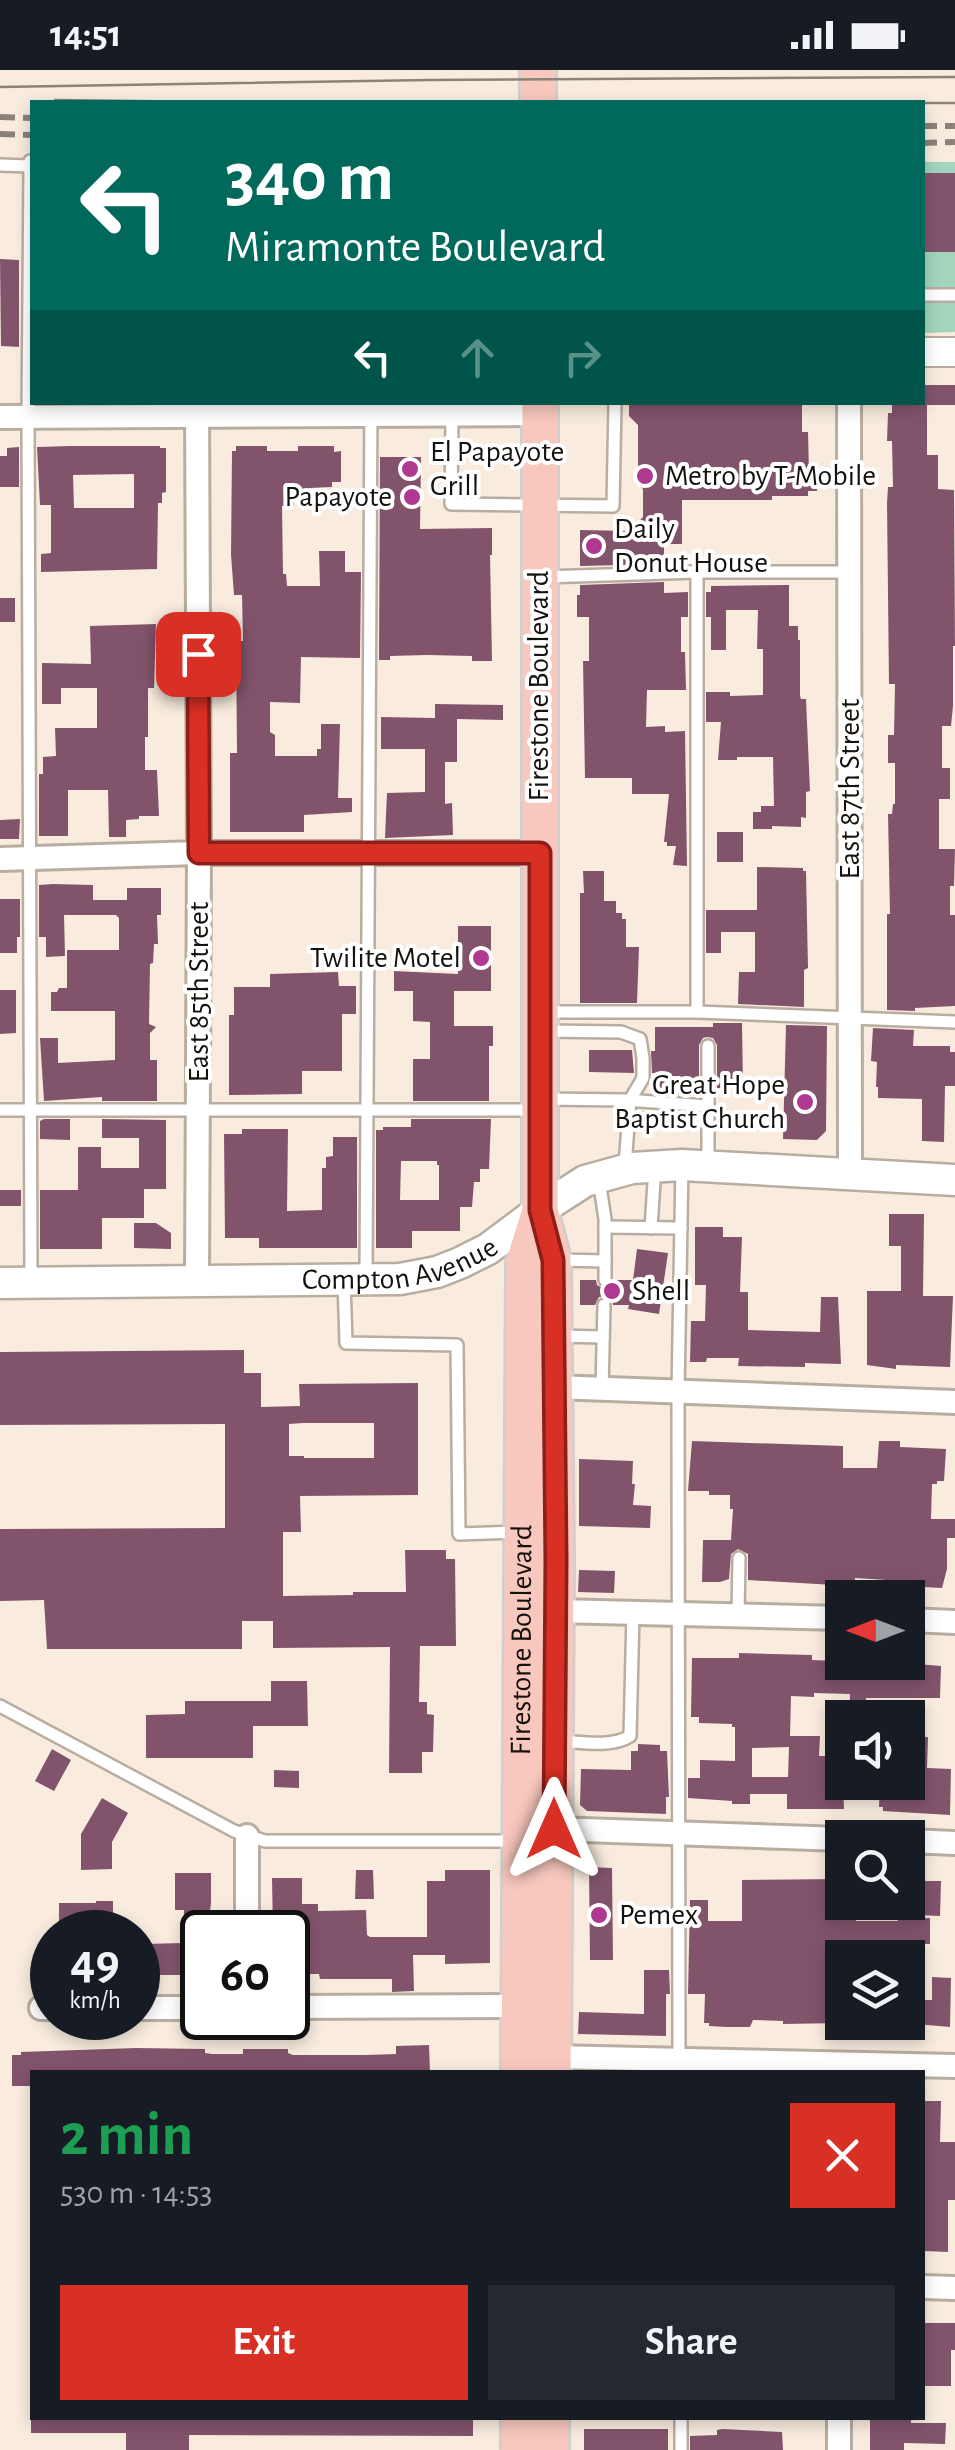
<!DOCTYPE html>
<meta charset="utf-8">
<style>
:root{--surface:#171b24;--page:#242831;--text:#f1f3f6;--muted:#9ea1a6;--accent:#d93025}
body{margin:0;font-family:"Alegreya Sans",sans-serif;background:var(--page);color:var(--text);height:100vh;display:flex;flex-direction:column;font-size:38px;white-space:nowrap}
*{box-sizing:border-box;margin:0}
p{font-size:32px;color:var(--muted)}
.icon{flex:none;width:55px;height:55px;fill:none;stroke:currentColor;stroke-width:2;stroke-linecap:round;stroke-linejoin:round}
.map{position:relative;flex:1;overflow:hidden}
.side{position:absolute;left:30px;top:2000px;width:895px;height:350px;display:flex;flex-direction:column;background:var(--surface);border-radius:0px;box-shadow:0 5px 15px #0003}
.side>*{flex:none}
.banner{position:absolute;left:30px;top:30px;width:895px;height:305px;border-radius:0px;box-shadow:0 5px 15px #0003;background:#00695c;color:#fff;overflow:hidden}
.needle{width:65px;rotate:270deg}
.tools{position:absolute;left:825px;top:1510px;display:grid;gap:20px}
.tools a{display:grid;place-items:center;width:100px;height:100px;border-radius:0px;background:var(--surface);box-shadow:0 5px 15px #0003;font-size:50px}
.speed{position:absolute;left:30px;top:1840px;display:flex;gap:20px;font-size:50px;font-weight:700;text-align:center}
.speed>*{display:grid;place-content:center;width:130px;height:130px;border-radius:50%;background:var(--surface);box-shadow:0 5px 15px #0003;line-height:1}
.speed small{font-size:25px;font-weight:400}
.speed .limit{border:5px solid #111;border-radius:15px;background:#fff;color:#111}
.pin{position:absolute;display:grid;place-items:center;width:85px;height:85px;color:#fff;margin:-42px;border-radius:20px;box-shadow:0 5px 15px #0006}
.me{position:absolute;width:110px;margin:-55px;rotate:0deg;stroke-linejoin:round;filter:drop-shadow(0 0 8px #0008)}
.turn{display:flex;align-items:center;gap:35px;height:210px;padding:0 30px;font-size:45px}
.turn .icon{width:130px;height:130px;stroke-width:2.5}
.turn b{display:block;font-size:70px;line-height:85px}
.lanes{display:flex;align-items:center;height:95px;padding:0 30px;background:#0003;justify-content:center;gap:50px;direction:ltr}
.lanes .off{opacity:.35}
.round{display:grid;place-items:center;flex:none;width:105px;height:105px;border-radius:0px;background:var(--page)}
.head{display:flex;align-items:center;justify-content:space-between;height:170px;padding:0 30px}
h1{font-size:60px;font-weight:600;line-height:75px;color:#1e9e55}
.primary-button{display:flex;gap:20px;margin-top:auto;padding:20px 30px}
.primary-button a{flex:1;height:115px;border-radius:0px;background:var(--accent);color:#fff;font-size:40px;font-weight:600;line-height:115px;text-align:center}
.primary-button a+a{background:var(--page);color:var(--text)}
.status{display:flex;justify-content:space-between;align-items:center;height:70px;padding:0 50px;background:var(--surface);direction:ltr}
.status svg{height:28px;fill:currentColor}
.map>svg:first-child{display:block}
.green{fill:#a2d5bc}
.building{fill:#82546c;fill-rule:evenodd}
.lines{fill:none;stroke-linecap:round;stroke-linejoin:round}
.service-casing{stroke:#b9ada1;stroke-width:16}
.minor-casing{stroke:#b9ada1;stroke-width:28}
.tertiary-casing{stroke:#b9ada1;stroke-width:32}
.secondary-casing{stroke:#b9ada1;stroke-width:35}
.primary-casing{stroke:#d0cfcf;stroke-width:40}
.service{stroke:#fff;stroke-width:11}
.minor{stroke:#fff;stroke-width:22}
.tertiary{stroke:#fff;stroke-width:28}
.secondary{stroke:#fff;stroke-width:30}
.primary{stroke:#f8c7bd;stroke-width:35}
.tram{stroke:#8b8279;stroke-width:2.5}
.rail{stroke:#8b8279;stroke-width:6;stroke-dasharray:15 8;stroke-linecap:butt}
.route-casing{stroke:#8d1f18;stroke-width:25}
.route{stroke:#d93025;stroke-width:18}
.poi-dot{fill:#af3990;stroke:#fff;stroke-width:4}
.labels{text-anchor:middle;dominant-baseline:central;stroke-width:8;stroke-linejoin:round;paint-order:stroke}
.poi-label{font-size:30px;fill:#15110d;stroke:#fff;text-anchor:start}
.street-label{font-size:30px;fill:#15110d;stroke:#fff}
</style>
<div class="status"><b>14:51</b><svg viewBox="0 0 49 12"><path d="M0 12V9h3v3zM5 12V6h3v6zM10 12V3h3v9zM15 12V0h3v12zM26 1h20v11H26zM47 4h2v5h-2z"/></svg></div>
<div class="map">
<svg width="955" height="2380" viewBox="0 0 955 2380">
<rect width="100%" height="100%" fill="#f9ecdf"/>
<path class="green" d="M922 92H955V262L923 263Z"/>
<g class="building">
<rect x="922" y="103" width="33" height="79"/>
<path d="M0 189 19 190V277L1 276Z"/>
<path d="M922 315H955V335H927V385H938V419L954 420 955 576H953V636L951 656H942V698H950V729H939V779H955L954 816H950V845H955V936L915 938V941L887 940V844H890L888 744H892L893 734H895V693H888V665H894L895 614H889L887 433 888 417H893L892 371H887L888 343H892V332H922Z"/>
<path d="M629 332H802V362H808L809 404H817V421H808V426H772V430H682V474H664V494L580 496V460L630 461 643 447V419L638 413V355L629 346Z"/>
<path d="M70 376H160V378H166V422L162 423V433H158L157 499 41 502V484L51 483V435H40L37 377ZM134 404V438H74L73 405Z"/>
<path d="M236 376H267V381H298V376H334V382L341 381V412H332V417L309 418V432H294V436H282L283 504H286L287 516H320L319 481H345V502H361L360 588 301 587 300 633 270 632V662L275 665V686H317V679H321V654H340L338 728H352V742L304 745V762H230V683H237L236 571H243L242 525H234L231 485 232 381H236Z"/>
<path d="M19 377V417H0V386H7V378Z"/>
<path d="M380 387H421L420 459 492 458V485H490L492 591H472V586L427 585 390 586V590H379Z"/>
<path d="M664 512V523L688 522V547H681V582H685L686 620H647L646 657 665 656V662L685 661 687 796 673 795 676 776H667V772H664L669 724H632V708H585L583 591H589V547H577V525H580V515Z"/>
<path d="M789 515V556H798V570H800V626L801 629H806L810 721 806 722V748L801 747V757L772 756V759H753V742H761V736H774L773 687H737V690H718L721 652H706V622H730V626L763 625V579H757L758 540H726V580H711V547H706V522H711V516Z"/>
<rect x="0" y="528" width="15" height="24"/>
<path d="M156 554 154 618H148V667H145V700H157L159 746H139V749L126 750V767H109L108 720H68V766H39V704H43V687L56 686 55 658H97V618H61V634H42V593L91 594 90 556Z"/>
<path d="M435 634 503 635V650L457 649V692H445V734L452 733 453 765 385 768 387 723 425 722V679H381V647L435 648Z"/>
<path d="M20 749 19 769H0V750Z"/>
<rect x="717" y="762" width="26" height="30"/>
<path d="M757 797 803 798V801H806L808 898 804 900V937L738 934 739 902H755V862H721V883H706V840H757Z"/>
<path d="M583 801H604V831H616V843H622V849H626V877H639L637 933H580V823H584Z"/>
<path d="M53 814 93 815V830H127V818H161V845H157L158 874H154L153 893 150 894 149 954 156 957 150 963V990H157V1031H102V1027L44 1031 40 968H58V993L115 990V941H51V922H57L59 918H67V880H119V848L116 845H64L65 886 46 887V867H39V815Z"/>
<path d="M0 829H20V867H17V883H0Z"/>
<path d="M458 856H491V921H454V956H493V976H489V1031H413V989H430V952L413 951V921H394V901L458 904Z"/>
<path d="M338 902 339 916H356V944H342V1001H302V1024L229 1025V945H234V917H270V904Z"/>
<path d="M0 920H16V963L0 964Z"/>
<path d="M713 953H742L743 1019 717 1018V975L713 968 707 967 703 968 699 975V1018H686V1025L655 1023V1003H652L651 981H655V957H713Z"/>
<path d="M786 955 827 956 826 1061 817 1070 783 1069Z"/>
<path d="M873 958 914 960 913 976H950V982H955V1016H945L944 1072 922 1071V1029L878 1028V1017H876L877 992 871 991Z"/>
<path d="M589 980H632L634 1003 589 1002Z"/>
<path d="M643 1041 666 1042 665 1057 643 1056Z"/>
<path d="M44 1049H70V1070L40 1069V1051Z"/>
<path d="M102 1049 166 1050V1119H144V1148H102V1179H40V1120H78V1077H101V1098H139V1068H102Z"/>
<path d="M411 1049H491L489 1099H480V1112H474L472 1137H460V1161H412V1178H376V1060H383V1057H411ZM401 1091H437V1095H439V1130H400Z"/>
<path d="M242 1059H288L287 1141 322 1140V1098H326V1087L333 1086V1067H357V1178H259V1168H225L224 1064H242Z"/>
<rect x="0" y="1120" width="21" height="16"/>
<path d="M889 1144H924L923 1226H953L950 1297 896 1295V1299L867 1295V1221H901V1176H889Z"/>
<path d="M134 1153H156L171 1163V1179L134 1178Z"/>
<path d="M695 1157H723V1167H742L740 1222H748V1260L820 1262 821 1227H838L841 1294 805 1293V1297L738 1296 739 1288H707L706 1292H690L691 1251H705L706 1215H695Z"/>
<path d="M637 1179 668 1183 659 1244 628 1239 629 1235H613L612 1230 605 1226 599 1227 595 1235H580V1210H596L597 1215 604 1219 610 1218 614 1210H633Z"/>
<path d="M244 1280V1303H261V1337L300 1336 299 1314 418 1313V1425L300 1426 301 1462H283V1526L353 1525V1522H406L405 1480H446V1489H455L456 1576H420L419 1632H427V1644L434 1645 433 1682H422V1703H389L390 1577 273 1578V1551H242V1579H47L44 1530 0 1531V1459L225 1458V1354L0 1355V1282ZM303 1353H374V1388H304V1386H289V1354Z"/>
<path d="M692 1371 843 1376V1398H877L879 1371H900V1377L946 1379 944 1411H937V1414H932L931 1449H955V1468H947V1499L942 1518 887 1515V1510L855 1508V1514H851V1516L748 1510V1484L738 1479 731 1484 729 1509 720 1512H702L703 1470H731L733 1439H730V1425H709V1421H688Z"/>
<path d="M579 1389 633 1391 632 1414H635L633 1435 651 1436 650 1458 579 1456Z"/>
<path d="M579 1500 615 1501 614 1523 578 1522Z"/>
<path d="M739 1583 812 1585V1590L887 1593V1598L917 1600V1594L941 1596 940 1628H866L865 1648H849L850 1624 814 1623V1627L791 1626 790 1666H820L819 1686H842L844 1739H787V1724H750V1734H732V1731L688 1728V1708H700V1690L735 1691V1657H732V1654L699 1653V1647H691L692 1588H739ZM789 1677 788 1707H752V1678Z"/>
<path d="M271 1611H307L308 1656H253V1688H146V1645L185 1644V1631H271Z"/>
<path d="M912 1667H928L927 1698 951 1699 950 1745 883 1741V1737H879L880 1712H908V1697H911Z"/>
<path d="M638 1674 660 1675V1681H667L669 1727H666V1744L587 1741 580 1735 581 1699 631 1700V1681H638Z"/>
<path d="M52 1679 71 1690 54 1721 35 1711Z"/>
<path d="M274 1700 299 1701V1718L274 1717Z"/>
<path d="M102 1728 128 1743 112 1772V1799L81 1800V1764Z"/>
<path d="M589 1797 612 1798 613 1890H590Z"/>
<path d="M356 1800H373L374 1829H355Z"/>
<path d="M445 1800H490V1893L445 1894V1885H413L414 1921 392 1922V1909H320L319 1904H288V1862H273L272 1808H302V1834H318V1841L366 1840 367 1865 370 1867H427V1811H445Z"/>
<path d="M175 1803H211V1833L210 1841H203L202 1905H195L192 1910 187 1905H145L144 1904V1874L183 1873 184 1840H175Z"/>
<path d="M842 1809V1832H856V1851H898L897 1848H930V1874H894V1881H842V1953L783 1954V1951L753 1950 750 1957H726L709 1956V1953H704L705 1924H688L690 1830H708V1851H742V1810Z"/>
<path d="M925 1811H941L940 1846 917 1845 918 1816H925Z"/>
<path d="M96 1831H113V1862H59V1833H96Z"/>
<path d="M644 1900H669L670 1924H666V1966L578 1964 579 1942 644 1944Z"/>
<path d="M932 1907 951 1908 950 1957 916 1954V1930H932Z"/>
<path d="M429 1975 430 2002H32V2016H12V1985H21V1982L136 1978 205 1979V1983L212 1984H243V1979H288V1983L293 1985H365L396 1984V1976Z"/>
<path d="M922 2031H941L940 2072H955V2130H948V2182L924 2181Z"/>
<path d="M922 2253H955V2280H951V2316H922Z"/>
<path d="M31 2348H473V2366L189 2365V2380H126V2363H31Z"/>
<path d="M870 2348H911V2353H946L945 2374 904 2373V2380H870Z"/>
<rect x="584" y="2359" width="84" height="21"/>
<path d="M722 2359 782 2362 783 2380H690V2366L717 2365V2360Z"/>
</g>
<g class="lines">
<g class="service-casing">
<g id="service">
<path d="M0 95 30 96"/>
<path d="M922 225H955"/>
<path d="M452 345 451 434 613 436 615 332"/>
<path d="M544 507 697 502H850"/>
<path d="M545 942H697L955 952"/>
<path d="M697 942V502"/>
<path d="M545 961 621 962 640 969 643 988V1008L630 1030 625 1096"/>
<path d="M708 976V1093"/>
<path d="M542 1029 626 1030 708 1036"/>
<path d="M0 1040H536"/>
<path d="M599 1110 605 1149V1210"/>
<path d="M605 1157 681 1158"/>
<path d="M651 1158 655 1097"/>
<path d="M559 1190 605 1191"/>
<path d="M366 1208 371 332"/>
<path d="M31 1209 28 347 30 96V91H32"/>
<path d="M344 1211 346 1273 457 1275 459 1464 517 1462"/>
<path d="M558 1266 603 1267"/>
<path d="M602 1319 604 1235"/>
<path d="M738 1545 739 1488"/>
<path d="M0 1636 234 1761 265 1771H518"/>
<path d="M559 1671C581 1672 611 1678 630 1666L633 1543"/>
<path d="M679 2002 678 1322 682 1095"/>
<path d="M681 2348V2380"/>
</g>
</g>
<g class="minor-casing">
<g id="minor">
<path d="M849 332 850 1106"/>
<path d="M0 347 540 344"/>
<path d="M0 789 199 783H540"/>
<path d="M197 1211 199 783 197 332"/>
<path d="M554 1317 955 1332"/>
<path d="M555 1541 842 1548"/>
<path d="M908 1550 955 1552"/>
<path d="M554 1759 842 1769"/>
<path d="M247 1766V1862"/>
<path d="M908 1771 955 1773"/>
<path d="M288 1937 520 1936"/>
<path d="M41 1938H52"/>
<path d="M138 1938H202"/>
<path d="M553 1987 955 1996"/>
<path d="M922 2217 955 2218"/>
<path d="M839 2380V2348"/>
</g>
</g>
<g class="tertiary-casing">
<path id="tertiary" d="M922 282H955"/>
</g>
<g class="secondary-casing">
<g id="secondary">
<path id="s1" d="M0 1213 400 1209 437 1202 460 1193 488 1179 540 1140 585 1111 632 1098 682 1095 955 1110"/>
</g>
</g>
<g class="primary-casing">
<g id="primary">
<path d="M538 32V0"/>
<path d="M540 332V1140L553 1190 556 1490 553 2002"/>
<path id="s2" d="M519 2002 524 1192 540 1141"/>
<path d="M519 2348V2380"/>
<path d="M551 2380V2348"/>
</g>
</g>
<use href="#service" class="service"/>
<use href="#minor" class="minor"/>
<use href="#tertiary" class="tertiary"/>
<use href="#secondary" class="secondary"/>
<use href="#primary" class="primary"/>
<g class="tram">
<path d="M0 17 429 10 955 7"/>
<path d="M55 30 213 32"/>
<path d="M922 33H955"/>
</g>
<g class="rail">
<path d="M0 47 32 48"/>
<path d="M922 56H955"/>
<path d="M0 64 32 65"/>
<path d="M922 73 955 72"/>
</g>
</g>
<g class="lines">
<g class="route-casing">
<path id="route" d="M198 584 199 783H540V1140L553 1190 556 1490 554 1759"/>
</g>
<use href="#route" class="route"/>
</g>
<g class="poi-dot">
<circle cx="410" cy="399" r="10"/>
<circle cx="645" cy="406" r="10"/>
<circle cx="412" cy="427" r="10"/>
<circle cx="594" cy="476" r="10"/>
<circle cx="481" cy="888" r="10"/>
<circle cx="805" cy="1032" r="10"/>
<circle cx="612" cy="1221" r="10"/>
<circle cx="599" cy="1845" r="10"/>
</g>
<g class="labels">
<g class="poi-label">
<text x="430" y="382">El Papayote<tspan x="430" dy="34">Grill</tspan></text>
<text x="665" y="406">Metro by T-Mobile</text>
<text x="392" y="427" text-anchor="end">Papayote</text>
<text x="614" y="459">Daily<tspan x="614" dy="34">Donut House</tspan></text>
<text x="461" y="888" text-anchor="end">Twilite Motel</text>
<text x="785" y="1015" text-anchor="end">Great Hope<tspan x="785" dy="34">Baptist Church</tspan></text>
<text x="632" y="1221">Shell</text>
<text x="619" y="1845">Pemex</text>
</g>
<g class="street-label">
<text transform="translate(539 616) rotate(-90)">Firestone Boulevard</text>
<text transform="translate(850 719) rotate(-90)">East 87th Street</text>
<text transform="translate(199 922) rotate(-90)">East 85th Street</text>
<text stroke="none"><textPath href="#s1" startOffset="402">Compton Avenue</textPath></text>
<text stroke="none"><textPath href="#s2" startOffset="432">Firestone Boulevard</textPath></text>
</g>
</g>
</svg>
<div class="tools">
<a><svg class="needle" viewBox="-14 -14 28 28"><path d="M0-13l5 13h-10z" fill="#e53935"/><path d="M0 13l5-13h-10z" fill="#9ea1a6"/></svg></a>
<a><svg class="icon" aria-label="sound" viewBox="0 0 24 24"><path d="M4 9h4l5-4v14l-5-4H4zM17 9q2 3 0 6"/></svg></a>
<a><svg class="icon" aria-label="search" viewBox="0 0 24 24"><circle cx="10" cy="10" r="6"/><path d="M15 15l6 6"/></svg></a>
<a><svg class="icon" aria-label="layers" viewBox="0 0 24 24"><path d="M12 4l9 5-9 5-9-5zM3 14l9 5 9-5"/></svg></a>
</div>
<div class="speed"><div>49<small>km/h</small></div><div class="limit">60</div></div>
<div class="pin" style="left:198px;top:584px;background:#d93025"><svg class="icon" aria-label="arrive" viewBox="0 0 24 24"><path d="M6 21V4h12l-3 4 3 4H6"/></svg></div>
<svg class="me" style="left:554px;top:1759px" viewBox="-20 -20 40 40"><path d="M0-17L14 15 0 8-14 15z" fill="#d93025" stroke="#fff" stroke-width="4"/></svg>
<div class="banner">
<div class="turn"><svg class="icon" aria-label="left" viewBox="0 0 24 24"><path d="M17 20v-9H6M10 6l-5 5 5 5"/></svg><div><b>340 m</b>Miramonte Boulevard</div></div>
<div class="lanes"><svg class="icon" aria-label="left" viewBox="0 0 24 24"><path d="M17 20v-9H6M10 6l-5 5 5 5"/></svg><svg class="icon off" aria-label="ahead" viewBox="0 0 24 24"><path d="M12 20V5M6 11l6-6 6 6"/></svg><svg class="icon off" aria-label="right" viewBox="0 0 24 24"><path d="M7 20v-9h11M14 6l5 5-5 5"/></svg></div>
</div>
<section class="side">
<div class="head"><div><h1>2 min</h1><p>530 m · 14:53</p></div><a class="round" style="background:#d93025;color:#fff"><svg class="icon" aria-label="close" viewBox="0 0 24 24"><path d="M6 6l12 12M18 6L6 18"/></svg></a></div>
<div class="primary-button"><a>Exit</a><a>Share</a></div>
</section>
</div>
